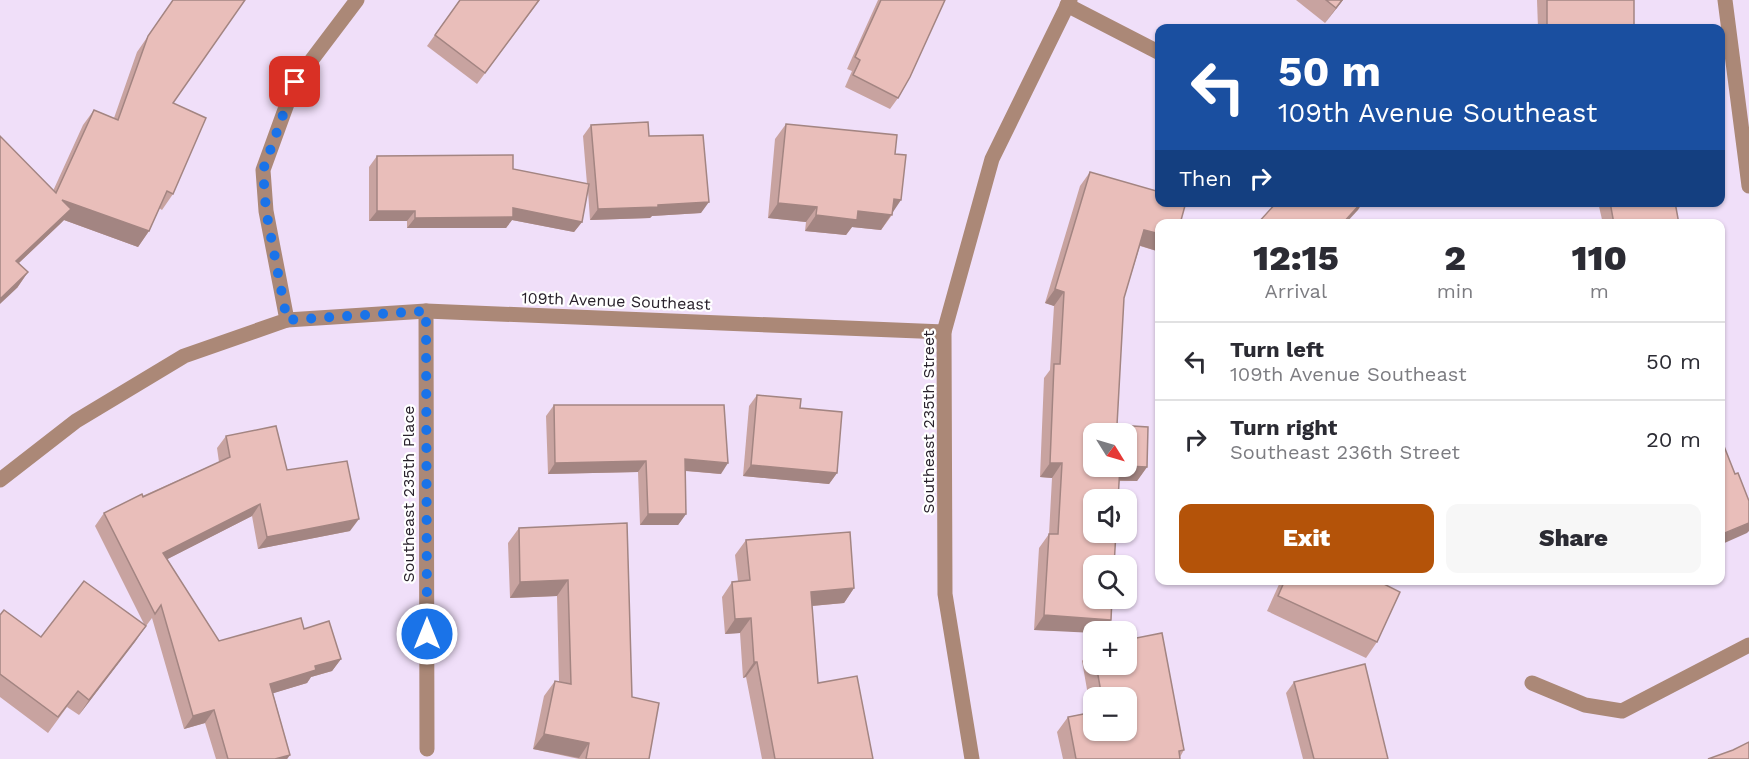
<!DOCTYPE html>
<meta charset="utf-8">
<style>
:root{--surface:#fff;--page:#f7f7f7;--text:#2b2b33;--muted:#7c7c81;--line:#e1e1e2;--accent:#b45309}
body{margin:0;font-family:"Work Sans",sans-serif;background:var(--page);color:var(--text);height:100vh;display:flex;flex-direction:column;font-size:22px;white-space:nowrap}
*{box-sizing:border-box;margin:0}
p{font-size:20px;color:var(--muted)}
.icon{flex:none;width:33px;height:33px;fill:none;stroke:currentColor;stroke-width:2;stroke-linecap:round;stroke-linejoin:round}
.map{position:relative;flex:1;overflow:hidden}
.panel{position:absolute;left:1155px;top:219px;width:570px;height:366px;display:flex;flex-direction:column;background:var(--surface);border-radius:12px;box-shadow:0 2px 4px #0004}
.panel>*{flex:none}
.top-card{position:absolute;left:1155px;top:24px;width:570px;height:183px;border-radius:12px;box-shadow:0 2px 4px #0004;background:#1a4fa0;color:#fff;overflow:hidden}
.needle{width:39px;rotate:127deg}
.controls{position:absolute;left:1083px;top:423px;display:grid;gap:12px}
.controls a{display:grid;place-items:center;width:54px;height:54px;border-radius:12px;background:var(--surface);box-shadow:0 2px 4px #0004;font-size:30px}
.pin{position:absolute;display:grid;place-items:center;width:51px;height:51px;color:#fff;margin:-26px;border-radius:12px;box-shadow:0 3px 9px #0006}
.me{position:absolute;width:66px;margin:-33px;rotate:0deg;stroke-linejoin:round;filter:drop-shadow(0 0 4px #0008)}
.turn{display:flex;align-items:center;gap:21px;height:126px;padding:0 24px;font-size:27px}
.turn .icon{width:78px;height:78px;stroke-width:2.5}
.turn b{display:block;font-size:42px;line-height:51px}
.then{display:flex;align-items:center;height:57px;padding:0 24px;background:#0003;gap:12px;font-size:22px}
.eta{display:flex;justify-content:space-evenly;align-items:center;height:102px;text-align:center}
.eta b{font-size:36px;font-weight:800;line-height:42px}
.button{display:flex;gap:12px;margin-top:auto;padding:12px 24px}
.button a{flex:1;height:69px;border-radius:12px;background:var(--accent);color:#fff;font-size:24px;font-weight:800;line-height:69px;text-align:center}
.button a+a{background:var(--page);color:var(--text)}
ul{padding:0;list-style:none}
li{display:flex;align-items:center;gap:18px;height:78px;padding:0 24px;border-top:2px solid var(--line)}
li div{flex:1}
li b{display:block;font-size:22px}
li em{font-style:normal}
.map>svg:first-child{display:block}
.lines{fill:none;stroke-linecap:round;stroke-linejoin:round}
.minor{stroke:#ab8877;stroke-width:15}
.wall{fill:#c8a3a0;fill-rule:evenodd}
.shaded-wall{fill:#a38582}
.building{fill:#e9beba;stroke:#a38582;stroke-width:1.5}
.route{stroke:#1a73e8;stroke-width:10;stroke-dasharray:0 18}
.labels{text-anchor:middle;dominant-baseline:central;stroke-width:4.5;stroke-linejoin:round;paint-order:stroke}
.street-label{font-size:16px;fill:#28212b;stroke:#fff}
</style>
<div class="map">
<svg width="1749" height="759" viewBox="0 0 1749 759">
<rect width="100%" height="100%" fill="#f0dff9"/>
<g class="lines">
<g class="minor">
<path d="M1725 0 1749 186"/>
<path d="M1067 5 1160 53"/>
<path d="M426 311 427 749"/>
<path d="M287 320 426 311 944 332"/>
<path d="M0 480 76 421 184 356 287 320 266 211 263 170 295 82 357 0"/>
<path d="M1532 683 1585 705 1622 711 1749 645"/>
<path d="M972 759 945 594 944 332 992 159 1070 0"/>
</g>
</g>
<g class="wall">
<path d="M173 0V194L162 210 159 208 149 231 138 247 64 220 60 224 19 263 28 272 17 288 0 136 53 191 83 125 94 110 114 118 137 52Z"/>
<path d="M460 0H540L477 84 427 46Z"/>
<path d="M878 0H945L898 98 890 109 845 87 852 71 847 69Z"/>
<path d="M1296 0H1343L1325 23Z"/>
<path d="M1537 0H1634V28H1538Z"/>
<path d="M786 124 895 154 892 215 881 230 852 227 846 235 805 231 806 222 768 218 775 139Z"/>
<path d="M591 125 649 136 701 213 652 216 650 218 590 220 588 191 582 222 574 232 512 220 506 228H407V221H369V167L377 156 513 169 587 184 583 136Z"/>
<path d="M1090 172 1160 252 1140 246 1124 298 1117 425 1147 467 1137 481H1119L1111 620 1102 632 1034 630 1039 548 1049 534 1052 478 1040 477 1044 378 1050 370 1054 306 1045 303 1080 186Z"/>
<path d="M1598 202H1675L1679 224H1603Z"/>
<path d="M757 395 800 408 837 473 829 484 743 476 749 406Z"/>
<path d="M554 405 721 474 685 471 686 514 678 525H640L638 472 548 474 546 416Z"/>
<path d="M226 436 287 470 350 531 258 549 252 516 167 559 219 641 304 629 341 659 332 671 311 677 307 683 273 693 290 755 287 759H216L205 723 184 729 152 618 79 715 67 707 48 733 0 697V615L41 637 145 626 95 526 104 513 219 462 217 448Z"/>
<path d="M627 523 632 697 649 759H579L533 749 544 696 555 681 559 682 557 596 510 598 508 543 519 528Z"/>
<path d="M746 540 854 588 844 603 812 606 818 683 873 759H762L746 677 743 678 740 633 725 634 722 597 732 582 738 581 735 555Z"/>
<path d="M1281 580H1376L1377 642 1366 658 1267 611Z"/>
<path d="M1093 646H1094V664H1126L1184 750 1180 757V759H1063L1057 732 1068 717 1091 712 1082 661ZM1094 698H1126L1094 730Z"/>
<path d="M1294 682 1388 759H1303L1286 693Z"/>
</g>
<g class="shaded-wall">
<path d="M1342 0H1343L1325 23 1336 8Z"/>
<path d="M894 199 901 200 881 230 852 227 846 235 805 231 816 215Z"/>
<path d="M62 200 149 231 138 247 64 220 60 224 5 276Z"/>
<path d="M709 202 701 213 652 216 650 218 590 220 598 209Z"/>
<path d="M1362 202H1363L1358 210 1345 224H1342Z"/>
<path d="M778 203 817 207 806 222 768 218Z"/>
<path d="M513 208 582 222 574 232 512 220 506 228H407L415 218Z"/>
<path d="M377 211H415L407 221H369Z"/>
<path d="M1144 230 1160 234V252L1135 244Z"/>
<path d="M28 272 17 288 0 304V299Z"/>
<path d="M1055 289 1064 292 1054 306 1045 303Z"/>
<path d="M685 459 728 463 721 474 677 470Z"/>
<path d="M646 461 638 472 548 474 555 463Z"/>
<path d="M1050 463H1062L1052 478 1040 477Z"/>
<path d="M751 465 837 473 829 484 743 476Z"/>
<path d="M1120 466 1147 467 1137 481 1110 480Z"/>
<path d="M260 504 252 516 154 566 163 553Z"/>
<path d="M648 514H686L678 525H640Z"/>
<path d="M359 519 350 531 258 549 267 537Z"/>
<path d="M1749 523V531L1747 533 1720 545V535Z"/>
<path d="M568 580 557 596 510 598 520 582Z"/>
<path d="M854 588 844 603 800 607 811 592Z"/>
<path d="M1044 615 1111 620 1102 632H1094V633L1034 630Z"/>
<path d="M751 618 740 633 725 634 735 619Z"/>
<path d="M146 626 135 642 79 715 89 700Z"/>
<path d="M341 659 332 671 311 677 307 683 261 697 270 684 315 666Z"/>
<path d="M754 662H757L746 677 743 678Z"/>
<path d="M214 710 205 723 184 729 193 716Z"/>
<path d="M544 734 589 743 579 758 533 749Z"/>
<path d="M290 755 287 759H275Z"/>
</g>
<g class="building">
<path d="M173 0H245L173 103 206 118 173 194 167 191 149 231 62 200 71 209 16 261 28 272 0 299V136L56 193 94 110 118 120 148 36Z"/>
<path d="M460 0H539L485 73 435 35Z"/>
<path d="M881 0H945L910 77 898 98 853 75 860 60 855 57Z"/>
<path d="M1326 0H1342L1336 8Z"/>
<rect x="1547" y="0" width="87" height="28"/>
<path d="M648 122 649 136 703 135 709 202 658 205V207L598 209 591 125Z"/>
<path d="M786 124 897 135 895 154 906 155 901 200 894 199 892 215 858 211 857 220 816 215 817 207 778 203Z"/>
<path d="M513 155V169L589 184 582 222 513 208V217L415 218V211H377V156Z"/>
<path d="M1090 172 1160 192V202H1186L1180 224H1160V234L1144 230 1124 298 1117 425 1148 427 1147 467 1126 466V434H1094V466H1120L1118 500H1094V532H1116L1114 566H1094V598H1112L1111 620 1044 615 1049 534H1058L1062 463H1050L1054 364H1060L1064 292 1055 289Z"/>
<path d="M1277 202H1362L1342 224H1257Z"/>
<path d="M1610 202H1675L1679 224H1614Z"/>
<path d="M757 395 801 399 800 408 842 412 837 473 751 465Z"/>
<path d="M554 405H724L728 463 685 459 686 514H648L646 461 555 463Z"/>
<path d="M276 426 287 470 347 461 359 519 267 537 260 504 163 553 219 641 301 618 304 629 329 621 341 659 315 666 316 670 270 684 290 755 275 759H228L214 710 193 716 161 605 155 614 104 513 142 494 143 497 230 457 226 436Z"/>
<path d="M1720 436 1735 474 1738 473 1749 501V523L1720 535Z"/>
<path d="M627 523 632 697 659 703 649 759H586L589 743 544 734 555 681 571 684 568 580 520 582 519 528Z"/>
<path d="M850 532 854 588 811 592 818 683 857 676 873 759H775L757 662H754L751 618 735 619 732 582 750 580 746 540Z"/>
<path d="M1285 580H1376L1400 592 1377 642 1278 596Z"/>
<path d="M84 581 146 626 89 700 78 691 58 717 0 674V615L4 610 41 637Z"/>
<path d="M1162 633 1184 750 1179 751 1180 759H1076L1068 717 1094 712V730H1126V698H1102L1096 664H1126V640Z"/>
<path d="M1365 664 1388 759H1314L1294 682Z"/>
<path d="M1749 742V759H1708L1733 750Z"/>
</g>
<g class="lines">
<path class="route" d="M295 82 263 170 266 211 287 320 426 311 427 634"/>
</g>
<g class="labels">
<g class="street-label">
<text transform="translate(616 301) rotate(2)">109th Avenue Southeast</text>
<text transform="translate(928 422) rotate(-90)">Southeast 235th Street</text>
<text transform="translate(408 494) rotate(-90)">Southeast 235th Place</text>
</g>
</g>
</svg>
<div class="controls">
<a><svg class="needle" viewBox="-14 -14 28 28"><path d="M0-13l5 13h-10z" fill="#e53935"/><path d="M0 13l5-13h-10z" fill="#7c7c81"/></svg></a>
<a><svg class="icon" aria-label="sound" viewBox="0 0 24 24"><path d="M4 9h4l5-4v14l-5-4H4zM17 9q2 3 0 6"/></svg></a>
<a><svg class="icon" aria-label="search" viewBox="0 0 24 24"><circle cx="10" cy="10" r="6"/><path d="M15 15l6 6"/></svg></a>
<a>+</a>
<a>−</a>
</div>
<div class="pin" style="left:295px;top:82px;background:#d93025"><svg class="icon" aria-label="arrive" viewBox="0 0 24 24"><path d="M6 21V4h12l-3 4 3 4H6"/></svg></div>
<svg class="me" style="left:427px;top:634px" viewBox="-20 -20 40 40"><circle r="17" fill="#1a73e8" stroke="#fff" stroke-width="3"/><path d="M0-11L8 9 0 5-8 9z" fill="#fff"/></svg>
<div class="top-card">
<div class="turn"><svg class="icon" aria-label="left" viewBox="0 0 24 24"><path d="M17 20v-9H6M10 6l-5 5 5 5"/></svg><div><b>50 m</b>109th Avenue Southeast</div></div>
<div class="then">Then<svg class="icon" aria-label="right" viewBox="0 0 24 24"><path d="M7 20v-9h11M14 6l5 5-5 5"/></svg></div>
</div>
<section class="panel">
<div class="eta">
<div><b>12:15</b><p>Arrival</p></div>
<div><b>2</b><p>min</p></div>
<div><b>110</b><p>m</p></div>
</div>
<ul>
<li><svg class="icon" aria-label="left" viewBox="0 0 24 24"><path d="M17 20v-9H6M10 6l-5 5 5 5"/></svg><div><b>Turn left</b><p>109th Avenue Southeast</p></div><em>50 m</em></li>
<li><svg class="icon" aria-label="right" viewBox="0 0 24 24"><path d="M7 20v-9h11M14 6l5 5-5 5"/></svg><div><b>Turn right</b><p>Southeast 236th Street</p></div><em>20 m</em></li>
</ul>
<div class="button"><a>Exit</a><a>Share</a></div>
</section>
</div>
